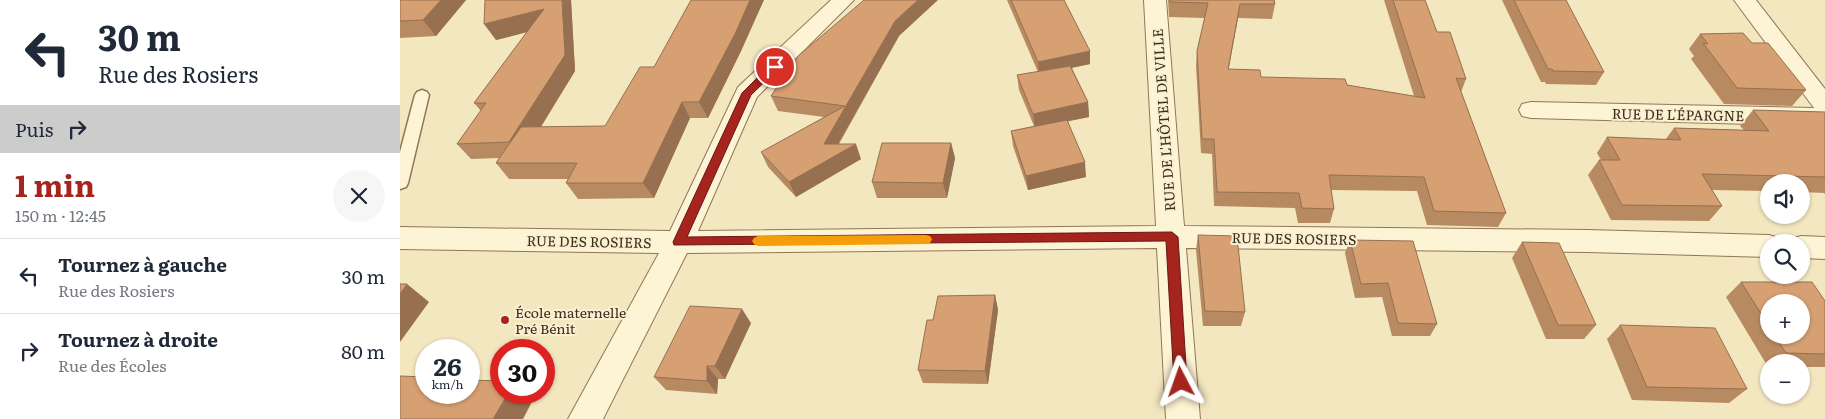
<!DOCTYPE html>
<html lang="fr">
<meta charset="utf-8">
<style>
:root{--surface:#fff;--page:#f6f6f7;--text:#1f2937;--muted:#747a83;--line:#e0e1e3;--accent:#a5241e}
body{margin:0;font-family:Literata,serif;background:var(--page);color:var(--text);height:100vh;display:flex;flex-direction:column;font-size:19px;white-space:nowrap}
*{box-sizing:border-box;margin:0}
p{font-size:16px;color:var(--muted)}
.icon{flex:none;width:28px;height:28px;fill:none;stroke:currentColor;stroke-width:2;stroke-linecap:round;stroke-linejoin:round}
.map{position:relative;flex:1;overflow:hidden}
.side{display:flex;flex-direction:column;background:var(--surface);width:400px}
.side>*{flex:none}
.hud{background:#fff;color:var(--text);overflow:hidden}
.tools{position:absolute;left:1360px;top:174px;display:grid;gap:10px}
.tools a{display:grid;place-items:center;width:50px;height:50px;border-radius:50%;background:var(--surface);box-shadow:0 1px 4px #0004;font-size:25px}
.speed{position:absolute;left:15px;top:339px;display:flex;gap:10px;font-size:25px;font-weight:700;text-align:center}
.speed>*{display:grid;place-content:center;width:65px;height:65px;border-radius:50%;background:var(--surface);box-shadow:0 1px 4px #0004;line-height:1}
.speed small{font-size:12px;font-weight:400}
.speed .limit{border:8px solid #d22;background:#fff;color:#111}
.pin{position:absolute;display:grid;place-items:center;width:42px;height:42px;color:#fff;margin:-21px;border:2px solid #fff;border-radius:50%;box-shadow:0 1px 5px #0007}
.me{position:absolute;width:55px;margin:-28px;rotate:356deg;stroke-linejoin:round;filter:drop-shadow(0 0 4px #0008)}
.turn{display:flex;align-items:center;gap:18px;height:105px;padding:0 15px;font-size:22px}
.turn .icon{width:65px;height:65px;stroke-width:2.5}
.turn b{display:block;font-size:35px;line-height:42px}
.then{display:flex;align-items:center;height:48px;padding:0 15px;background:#0003;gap:10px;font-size:19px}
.round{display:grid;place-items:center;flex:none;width:52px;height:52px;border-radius:26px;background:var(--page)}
.headline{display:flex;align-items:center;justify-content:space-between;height:85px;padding:0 15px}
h1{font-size:30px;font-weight:700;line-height:38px;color:var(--accent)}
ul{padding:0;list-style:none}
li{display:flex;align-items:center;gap:15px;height:75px;padding:0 15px;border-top:1px solid var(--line)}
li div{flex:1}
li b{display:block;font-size:19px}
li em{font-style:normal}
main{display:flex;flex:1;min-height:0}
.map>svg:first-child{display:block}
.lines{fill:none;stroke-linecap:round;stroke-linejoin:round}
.service-casing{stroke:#8f7756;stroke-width:3}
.minor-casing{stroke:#8f7756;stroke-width:2}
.service{fill:#fdf3d5;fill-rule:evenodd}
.minor{fill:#fdf3d5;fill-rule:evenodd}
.wall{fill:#b88a62;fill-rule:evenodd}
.shaded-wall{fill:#967050}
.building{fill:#d6a072;stroke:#967050}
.route{fill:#a5241e;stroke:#6b1714}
.slow{fill:#f59e0b}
.poi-dot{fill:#a5241e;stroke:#f9f0d1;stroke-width:2}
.labels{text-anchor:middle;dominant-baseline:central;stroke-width:4;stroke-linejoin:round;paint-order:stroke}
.street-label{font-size:14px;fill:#3d2d1c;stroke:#f9f0d1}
.poi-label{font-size:14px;fill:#3d2d1c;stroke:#f9f0d1;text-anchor:start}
</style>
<main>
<section class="side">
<div class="hud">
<div class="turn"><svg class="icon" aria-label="left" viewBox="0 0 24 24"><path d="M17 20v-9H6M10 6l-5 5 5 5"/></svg><div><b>30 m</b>Rue des Rosiers</div></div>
<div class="then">Puis<svg class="icon" aria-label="right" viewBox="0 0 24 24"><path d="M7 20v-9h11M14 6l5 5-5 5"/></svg></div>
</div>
<div class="headline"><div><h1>1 min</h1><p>150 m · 12:45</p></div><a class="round"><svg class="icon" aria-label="close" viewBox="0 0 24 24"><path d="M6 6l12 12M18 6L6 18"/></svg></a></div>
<ul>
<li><svg class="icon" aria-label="left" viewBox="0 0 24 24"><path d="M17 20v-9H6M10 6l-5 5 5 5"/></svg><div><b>Tournez à gauche</b><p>Rue des Rosiers</p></div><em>30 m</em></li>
<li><svg class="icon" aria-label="right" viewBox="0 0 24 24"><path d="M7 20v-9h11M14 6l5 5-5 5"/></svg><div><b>Tournez à droite</b><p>Rue des Écoles</p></div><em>80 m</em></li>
</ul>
</section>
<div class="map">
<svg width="1425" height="419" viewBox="0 0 1425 419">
<rect width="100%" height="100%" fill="#f3e7c0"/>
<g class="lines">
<g class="service-casing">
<path id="service" d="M22 90 27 92 29 95 8 183 6 187 0 189V152L15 95 17 92Z"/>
</g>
<g class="minor-casing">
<g id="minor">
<path d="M431 0H454L357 97 298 231 756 226 744 0H766L784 226 1187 230 1369 235 1379 238 1381 242H1369V257L1187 252 786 248 800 419H766L757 248 287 253 203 419H168L259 253 0 249V227L270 231 338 87Z"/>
<path d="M1334 0H1356L1425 89V126L1131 118 1122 116 1119 110 1122 104 1131 102 1414 108Z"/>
<path d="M1401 236 1425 237V259L1401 258V242H1389L1391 239Z"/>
</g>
</g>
<use href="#service" class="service"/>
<use href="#minor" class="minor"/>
</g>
<g class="wall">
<path d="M0 0H66L36 36 0 38Z"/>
<path d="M85 0H171L175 71 141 127 205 126 342 49 308 118H290L254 198 178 199 166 183 168 179H109L96 163 99 158 71 159 57 144 81 111 74 103 127 32 96 40Z"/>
<path d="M607 0H664L690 64 672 68 688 102 689 117 668 121 686 177 628 190 613 146 611 131 634 126 619 90 617 75 638 72Z"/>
<path d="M768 0H874L875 4 872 19 838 18 828 69 861 77 947 85 1014 96 984 0H1025L1037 32 1066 79 1061 92 1106 213 1098 227 1027 225 1017 191 931 190 934 209 930 223H898L895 208 814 206 812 154 801 153 796 66 797 51 805 18 769 17Z"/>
<path d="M1102 0H1166L1204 72 1196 85 1146 84 1145 82H1141Z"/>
<path d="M1300 34 1352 43 1406 90 1392 106 1324 104 1291 59 1294 56 1289 49Z"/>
<path d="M499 36 439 144 461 159 396 197 368 167 361 152 424 117 378 111 371 96Z"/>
<path d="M1353 110 1425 112V194L1424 193 1401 192V182H1369V191L1312 190 1322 206 1309 221 1211 220 1188 175 1199 160H1201L1197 153 1207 137 1265 140 1274 128 1344 130 1340 126Z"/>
<path d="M551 143 555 158 547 198H477L472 182Z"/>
<path d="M798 235 845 312 841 326H803L796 250Z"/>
<path d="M950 240 1037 324 1030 336H992L982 297 955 298 945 253Z"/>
<path d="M1122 242 1196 325 1184 339H1146L1112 258Z"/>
<path d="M1341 282 1425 301V367H1401V362H1369V367H1368L1326 297ZM1369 302 1401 335H1369Z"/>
<path d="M595 295 598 310 588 384 523 383 518 370 533 320Z"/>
<path d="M351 323 325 379H318L317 394 266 390 254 377Z"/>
<path d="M1220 325 1347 389 1329 403 1232 400 1207 339Z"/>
</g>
<g class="shaded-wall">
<path d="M41 0H66L36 36 23 20Z"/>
<path d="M162 0H171L175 71 122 157 109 142Z"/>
<path d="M350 0H364L342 49 308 118 299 102Z"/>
<path d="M518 0H538L499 36 430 158 456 144 461 159 396 197 389 182 424 144 495 21Z"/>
<path d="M840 4 838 18 826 84 828 69Z"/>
<path d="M144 9 154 25 96 40 84 24Z"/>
<path d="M690 51V64L639 74 638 62Z"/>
<path d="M282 102 290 118 254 198 243 183Z"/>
<path d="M688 102 689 117 635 128 633 114Z"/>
<path d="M551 143 555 158 547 198 543 183Z"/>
<path d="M685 162 686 177 628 190 626 176Z"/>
<path d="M7 284 29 302 0 342V294Z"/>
<path d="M595 295 598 310 588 384 585 371Z"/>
<path d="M342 309 351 323 325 379 315 366Z"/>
<path d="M307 366 318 379 317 394 307 381Z"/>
<path d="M109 392H127L134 398 123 419H93Z"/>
</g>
<g class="building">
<path d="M0 0H41L23 20 0 21Z"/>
<path d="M85 0H162L165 55 109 142 57 144 86 103H74L144 9 84 24Z"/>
<path d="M291 0H350L335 34 299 102H282L243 183H166L177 163H96L121 127 205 126 240 67H254Z"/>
<path d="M464 0H518L495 21 424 144H456L389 182 361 152 445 106 371 96 398 56Z"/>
<path d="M611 0H664L690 51 638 62Z"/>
<path d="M770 0H874L875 4H840L828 69 860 70 861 77 945 79 947 85 1025 98 993 0H1025L1037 32H1050L1066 79 1056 78 1106 213 1034 211 1024 177 929 175 934 209 902 208 899 193 817 192 814 139H802L797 51 808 3 770 2Z"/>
<path d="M1114 0H1166L1204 72 1153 71 1152 69H1148Z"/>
<path d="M1343 33 1352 43H1368L1406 90 1337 88 1303 43 1308 44 1300 34Z"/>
<path d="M670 66 688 102 633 114 617 75Z"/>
<path d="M1353 110 1425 112V177L1302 174 1322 206 1222 205 1199 160H1220L1207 137 1281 140 1274 128 1369 131Z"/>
<path d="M667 120 685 162 626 176 611 131Z"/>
<path d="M482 143H551L543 183 472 182Z"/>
<path d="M798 235 837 236 845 312 805 311Z"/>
<path d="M950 240 1013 241 1037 324 998 323 988 283 961 284Z"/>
<path d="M1122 242 1159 243 1196 325H1158Z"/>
<path d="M1341 282H1412L1425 301V354L1386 353 1374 335H1401V302H1369V326Z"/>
<path d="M0 284H7L0 294Z"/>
<path d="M595 295 585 371 518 370 527 320H533L538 296Z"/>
<path d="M290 306 342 309 315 366H307V381L254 377Z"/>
<path d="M1220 325 1315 328 1347 389 1247 387Z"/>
<path d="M0 376 26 377V392H69V380L101 381V392H109L93 419H0Z"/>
</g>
<path class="route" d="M375 63 378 64V69L351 95 287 237 772 232 778 237 787 382 785 387 781 389 776 387 774 382 766 241 274 245 273 242 342 93 371 64Z"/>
<path class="slow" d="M526 235 530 236 532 239 530 243 526 244 358 246 354 244 352 241 354 238 358 236Z"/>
<circle class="poi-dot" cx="105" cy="320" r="5"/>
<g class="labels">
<g class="street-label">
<text transform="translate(1278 114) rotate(1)">RUE DE L'ÉPARGNE</text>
<text transform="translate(763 120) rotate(-94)">RUE DE L'HÔTEL DE VILLE</text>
<text transform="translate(894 238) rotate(1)">RUE DES ROSIERS</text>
<text transform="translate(189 241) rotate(1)">RUE DES ROSIERS</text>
</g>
<g class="poi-label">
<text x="115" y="312">École maternelle<tspan x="115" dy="16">Pré Bénit</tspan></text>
</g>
</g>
</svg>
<div class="tools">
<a><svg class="icon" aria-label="sound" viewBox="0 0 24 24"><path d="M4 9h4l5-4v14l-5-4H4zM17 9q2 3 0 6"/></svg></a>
<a><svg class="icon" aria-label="search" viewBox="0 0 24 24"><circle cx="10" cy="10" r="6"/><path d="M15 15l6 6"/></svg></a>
<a>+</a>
<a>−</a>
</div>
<div class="speed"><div>26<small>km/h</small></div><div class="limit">30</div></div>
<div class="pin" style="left:375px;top:67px;background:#d93025"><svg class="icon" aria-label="arrive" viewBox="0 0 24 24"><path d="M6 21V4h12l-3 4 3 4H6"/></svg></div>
<svg class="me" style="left:781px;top:382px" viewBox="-20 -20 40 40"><path d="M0-17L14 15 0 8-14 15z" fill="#a5241e" stroke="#fff" stroke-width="4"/></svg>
</div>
</main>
